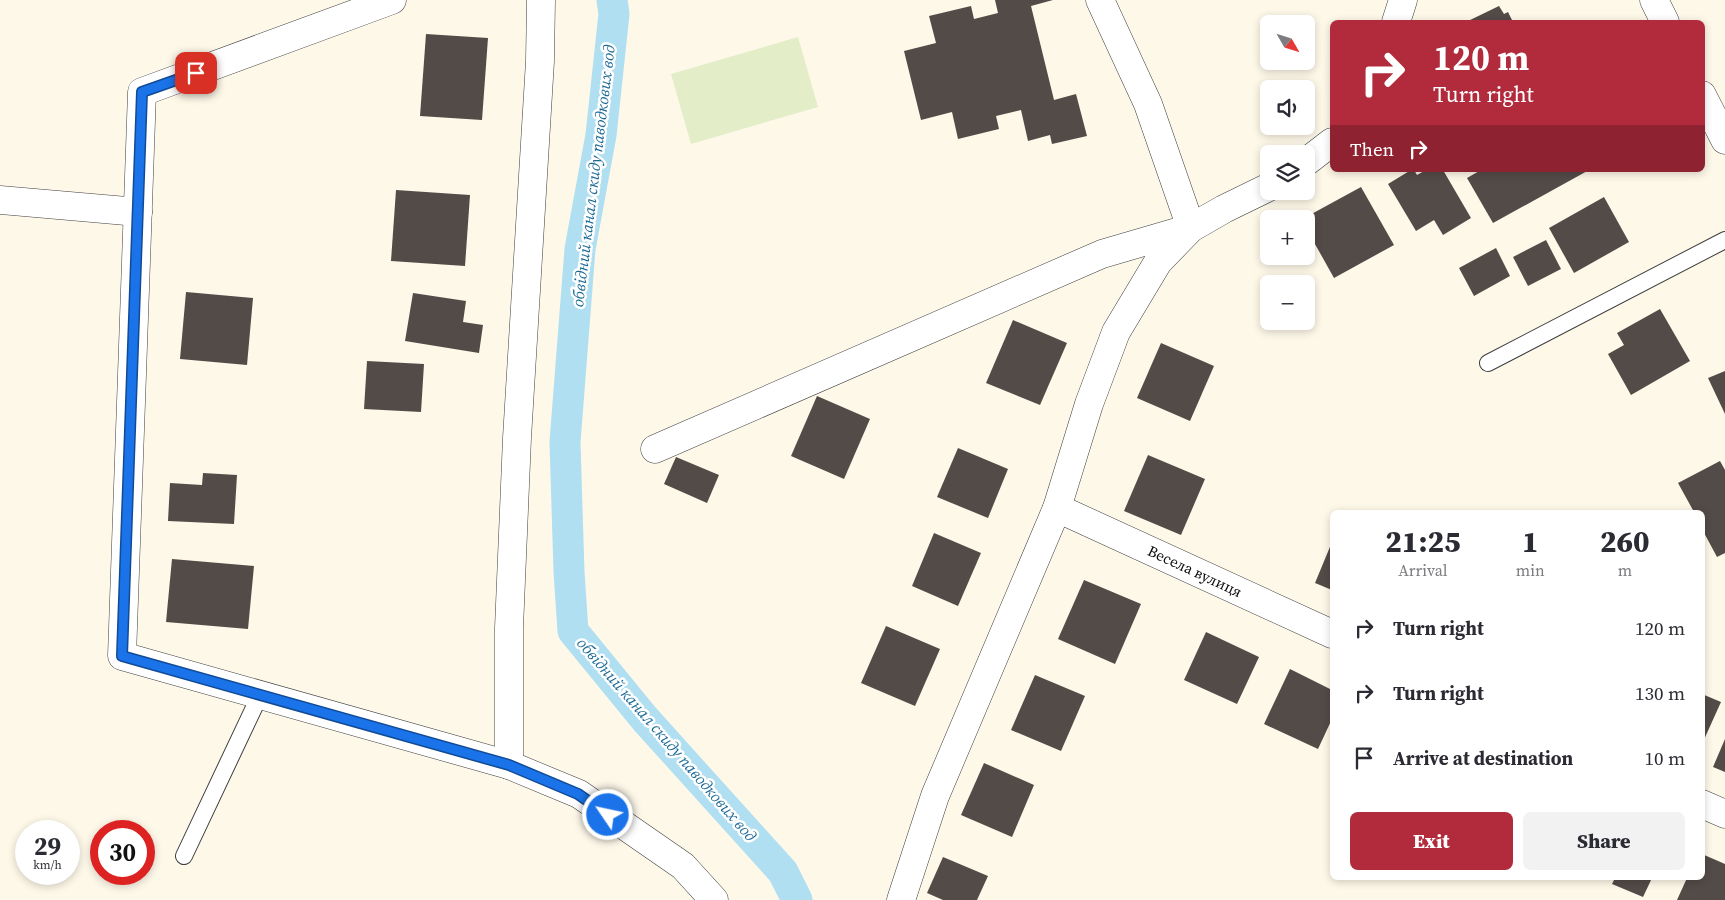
<!DOCTYPE html>
<meta charset="utf-8">
<style>
:root{--surface:#fff;--page:#f2f2f3;--text:#2b2b33;--muted:#7c7c81;--accent:#b22b3c}
body{margin:0;font-family:"Source Serif 4",serif;background:var(--page);color:var(--text);height:100vh;display:flex;flex-direction:column;font-size:19px;white-space:nowrap}
*{box-sizing:border-box;margin:0}
p{font-size:16px;color:var(--muted)}
.icon{flex:none;width:28px;height:28px;fill:none;stroke:currentColor;stroke-width:2;stroke-linecap:round;stroke-linejoin:round}
.map{position:relative;flex:1;overflow:hidden}
.drawer{position:absolute;left:1330px;top:510px;width:375px;height:370px;display:flex;flex-direction:column;background:var(--surface);border-radius:8px;box-shadow:0 2px 8px #0003}
.drawer>*{flex:none}
.top-card{position:absolute;left:1330px;top:20px;width:375px;height:152px;border-radius:8px;box-shadow:0 2px 8px #0003;background:#b22b3c;color:#fff;overflow:hidden}
.needle{width:32px;rotate:129deg}
.fabs{position:absolute;left:1260px;top:15px;display:grid;gap:10px}
.fabs a{display:grid;place-items:center;width:55px;height:55px;border-radius:8px;background:var(--surface);box-shadow:0 2px 8px #0003;font-size:25px}
.speed{position:absolute;left:15px;top:820px;display:flex;gap:10px;font-size:25px;font-weight:700;text-align:center}
.speed>*{display:grid;place-content:center;width:65px;height:65px;border-radius:50%;background:var(--surface);box-shadow:0 2px 8px #0003;line-height:1}
.speed small{font-size:12px;font-weight:400}
.speed .limit{border:8px solid #d22;background:#fff;color:#111}
.pin{position:absolute;display:grid;place-items:center;width:42px;height:42px;color:#fff;margin:-21px;border-radius:10px;box-shadow:0 2px 8px #0006}
.me{position:absolute;width:55px;margin:-28px;rotate:304deg;stroke-linejoin:round;filter:drop-shadow(0 0 4px #0008)}
.turn{display:flex;align-items:center;gap:18px;height:105px;padding:0 20px;font-size:22px}
.turn .icon{width:65px;height:65px;stroke-width:2.5}
.turn b{display:block;font-size:35px;line-height:42px}
.then{display:flex;align-items:center;height:48px;padding:0 20px;background:#0003;gap:10px;font-size:19px}
.eta{display:flex;justify-content:space-evenly;align-items:center;height:85px;text-align:center}
.eta b{font-size:30px;font-weight:800;line-height:35px}
.action{display:flex;gap:10px;margin-top:auto;padding:10px 20px}
.action a{flex:1;height:58px;border-radius:8px;background:var(--accent);color:#fff;font-size:20px;font-weight:800;line-height:58px;text-align:center}
.action a+a{background:var(--page);color:var(--text)}
ul{padding:0;list-style:none}
li{display:flex;align-items:center;gap:15px;height:65px;padding:0 20px}
li div{flex:1}
li b{display:block;font-size:19px}
li em{font-style:normal}
.map>svg:first-child{display:block}
.pitch{fill:#e3edc7}
.lines{fill:none;stroke-linecap:round;stroke-linejoin:round}
.canal{stroke:#b1dff2;stroke-width:31}
.building{fill:#534b48}
.lane-casing{stroke:#3e3e3e;stroke-width:18}
.street-casing{stroke:#3e3e3e;stroke-width:29}
.lane{stroke:#fff;stroke-width:16}
.street{stroke:#fff;stroke-width:28}
.route-casing{stroke:#114b97;stroke-width:12}
.route{stroke:#1a73e8;stroke-width:9}
.labels{text-anchor:middle;dominant-baseline:central;stroke-width:5;stroke-linejoin:round;paint-order:stroke}
.street-label{font-size:15px;fill:#0b0b0b;stroke:#fff}
.water-label{font-size:16px;font-style:italic;fill:#1c6995;stroke:#fff}
</style>
<div class="map">
<svg width="1725" height="900" viewBox="0 0 1725 900">
<rect width="100%" height="100%" fill="#fef8e9"/>
<path class="pitch" d="M798 37 818 107 691 144 671 74Z"/>
<g class="lines">
<path class="canal" d="M612 0 614 14 601 135 580 249 565 442 569 572 573 631 645 719 783 872 797 900"/>
</g>
<g class="building">
<path d="M995 0H1053L1031 6 1054 100 1076 94 1087 136 1052 144 1050 135 1028 141 1021 110 996 116 999 129 958 139 952 112 921 120 904 51 936 43 929 16 971 6 974 19 998 13Z"/>
<path d="M1499 6 1504 14 1508 12 1513 22H1466Z"/>
<path d="M426 34 488 38 482 120 420 116Z"/>
<path d="M1411 170H1414L1417 175 1426 170H1443L1471 218 1443 235 1434 220 1416 231 1388 184Z"/>
<path d="M1481 170H1589L1493 223 1467 178Z"/>
<path d="M1361 187 1394 245 1334 278 1306 228V217Z"/>
<path d="M396 190 470 195 465 266 391 261Z"/>
<path d="M1604 197 1629 242 1574 273 1549 228Z"/>
<path d="M1546 240 1561 269 1528 286 1513 257Z"/>
<path d="M1496 248 1510 276 1474 296 1459 268Z"/>
<path d="M186 292 253 298 247 365 180 359Z"/>
<path d="M413 293 466 301 463 322 483 325 479 353 405 341Z"/>
<path d="M1660 309 1690 361 1631 395 1608 354 1624 345 1617 333Z"/>
<path d="M1013 320 1067 343 1040 405 986 383Z"/>
<path d="M1161 343 1214 366 1190 421 1137 398Z"/>
<path d="M367 361 424 364 421 412 364 409Z"/>
<path d="M1725 371V414L1708 378Z"/>
<path d="M817 396 870 419 844 479 791 456Z"/>
<path d="M958 448 1008 469 988 518 937 497Z"/>
<path d="M1148 455 1205 479 1181 535 1124 511Z"/>
<path d="M676 457 719 475 707 503 664 484Z"/>
<path d="M1720 461 1725 470V553L1717 557 1702 529V512H1694L1678 483Z"/>
<path d="M203 473 237 475 234 524 168 521 170 483 202 485Z"/>
<path d="M934 533 981 553 958 606 912 586Z"/>
<path d="M1332 542V590L1315 583Z"/>
<path d="M172 559 254 566 248 629 166 622Z"/>
<path d="M1084 580 1141 604 1115 664 1058 639Z"/>
<path d="M886 626 940 649 915 706 861 683Z"/>
<path d="M1206 632 1259 657 1237 704 1184 680Z"/>
<path d="M1290 669 1332 690V719L1318 749 1264 724Z"/>
<path d="M1035 675 1085 696 1061 751 1011 730Z"/>
<path d="M1702 694 1721 702 1702 744Z"/>
<path d="M1725 739V772L1713 767Z"/>
<path d="M984 763 1034 785 1012 837 961 815Z"/>
<path d="M1702 854 1725 864V900H1677L1687 878H1702Z"/>
<path d="M943 857 988 876 977 900H943L927 893Z"/>
<path d="M1615 878H1652L1643 897 1612 884Z"/>
</g>
<g class="lines">
<g class="lane-casing">
<g id="lane">
<path d="M1488 363 1725 240"/>
<path d="M184 856 260 695"/>
</g>
</g>
<g class="street-casing">
<g id="street">
<path d="M392 0 142 92 122 656 509 765 579 794 683 866 714 900"/>
<path d="M1654 0 1665 22"/>
<path d="M1396 22 1403 0"/>
<path d="M1702 95 1725 140"/>
<path d="M1306 162 1332 142"/>
<path d="M0 200 138 212"/>
<path d="M655 449 1102 254 1191 228 1148 104 1100 0"/>
<path d="M1057 508 1332 634"/>
<path d="M509 765V628L517 438 540 61 541 0"/>
<path d="M1702 804 1725 814"/>
<path d="M901 900 935 796 1057 508 1089 404 1116 332 1158 262 1191 228 1224 209 1269 187"/>
</g>
</g>
<use href="#lane" class="lane"/>
<use href="#street" class="street"/>
</g>
<g class="lines">
<g class="route-casing">
<path id="route" d="M196 73 142 92 122 656 509 765 578 794 608 815"/>
</g>
<use href="#route" class="route"/>
</g>
<g class="labels">
<g class="street-label">
<text transform="translate(1195 571) rotate(25)">Весела вулиця</text>
</g>
<g class="water-label">
<text transform="translate(593 176) rotate(-83)">обвідний канал скиду паводкових вод</text>
<text transform="translate(667 739) rotate(49)">обвідний канал скиду паводкових вод</text>
</g>
</g>
</svg>
<div class="fabs">
<a><svg class="needle" viewBox="-14 -14 28 28"><path d="M0-13l5 13h-10z" fill="#e53935"/><path d="M0 13l5-13h-10z" fill="#7c7c81"/></svg></a>
<a><svg class="icon" aria-label="sound" viewBox="0 0 24 24"><path d="M4 9h4l5-4v14l-5-4H4zM17 9q2 3 0 6"/></svg></a>
<a><svg class="icon" aria-label="layers" viewBox="0 0 24 24"><path d="M12 4l9 5-9 5-9-5zM3 14l9 5 9-5"/></svg></a>
<a>+</a>
<a>−</a>
</div>
<div class="speed"><div>29<small>km/h</small></div><div class="limit">30</div></div>
<div class="pin" style="left:196px;top:73px;background:#d93025"><svg class="icon" aria-label="arrive" viewBox="0 0 24 24"><path d="M6 21V4h12l-3 4 3 4H6"/></svg></div>
<svg class="me" style="left:608px;top:815px" viewBox="-20 -20 40 40"><circle r="17" fill="#1a73e8" stroke="#fff" stroke-width="3"/><path d="M0-11L8 9 0 5-8 9z" fill="#fff"/></svg>
<div class="top-card">
<div class="turn"><svg class="icon" aria-label="right" viewBox="0 0 24 24"><path d="M7 20v-9h11M14 6l5 5-5 5"/></svg><div><b>120 m</b>Turn right</div></div>
<div class="then">Then<svg class="icon" aria-label="right" viewBox="0 0 24 24"><path d="M7 20v-9h11M14 6l5 5-5 5"/></svg></div>
</div>
<section class="drawer">
<div class="eta">
<div><b>21:25</b><p>Arrival</p></div>
<div><b>1</b><p>min</p></div>
<div><b>260</b><p>m</p></div>
</div>
<ul>
<li><svg class="icon" aria-label="right" viewBox="0 0 24 24"><path d="M7 20v-9h11M14 6l5 5-5 5"/></svg><div><b>Turn right</b></div><em>120 m</em></li>
<li><svg class="icon" aria-label="right" viewBox="0 0 24 24"><path d="M7 20v-9h11M14 6l5 5-5 5"/></svg><div><b>Turn right</b></div><em>130 m</em></li>
<li><svg class="icon" aria-label="arrive" viewBox="0 0 24 24"><path d="M6 21V4h12l-3 4 3 4H6"/></svg><div><b>Arrive at destination</b></div><em>10 m</em></li>
</ul>
<div class="action"><a>Exit</a><a>Share</a></div>
</section>
</div>
